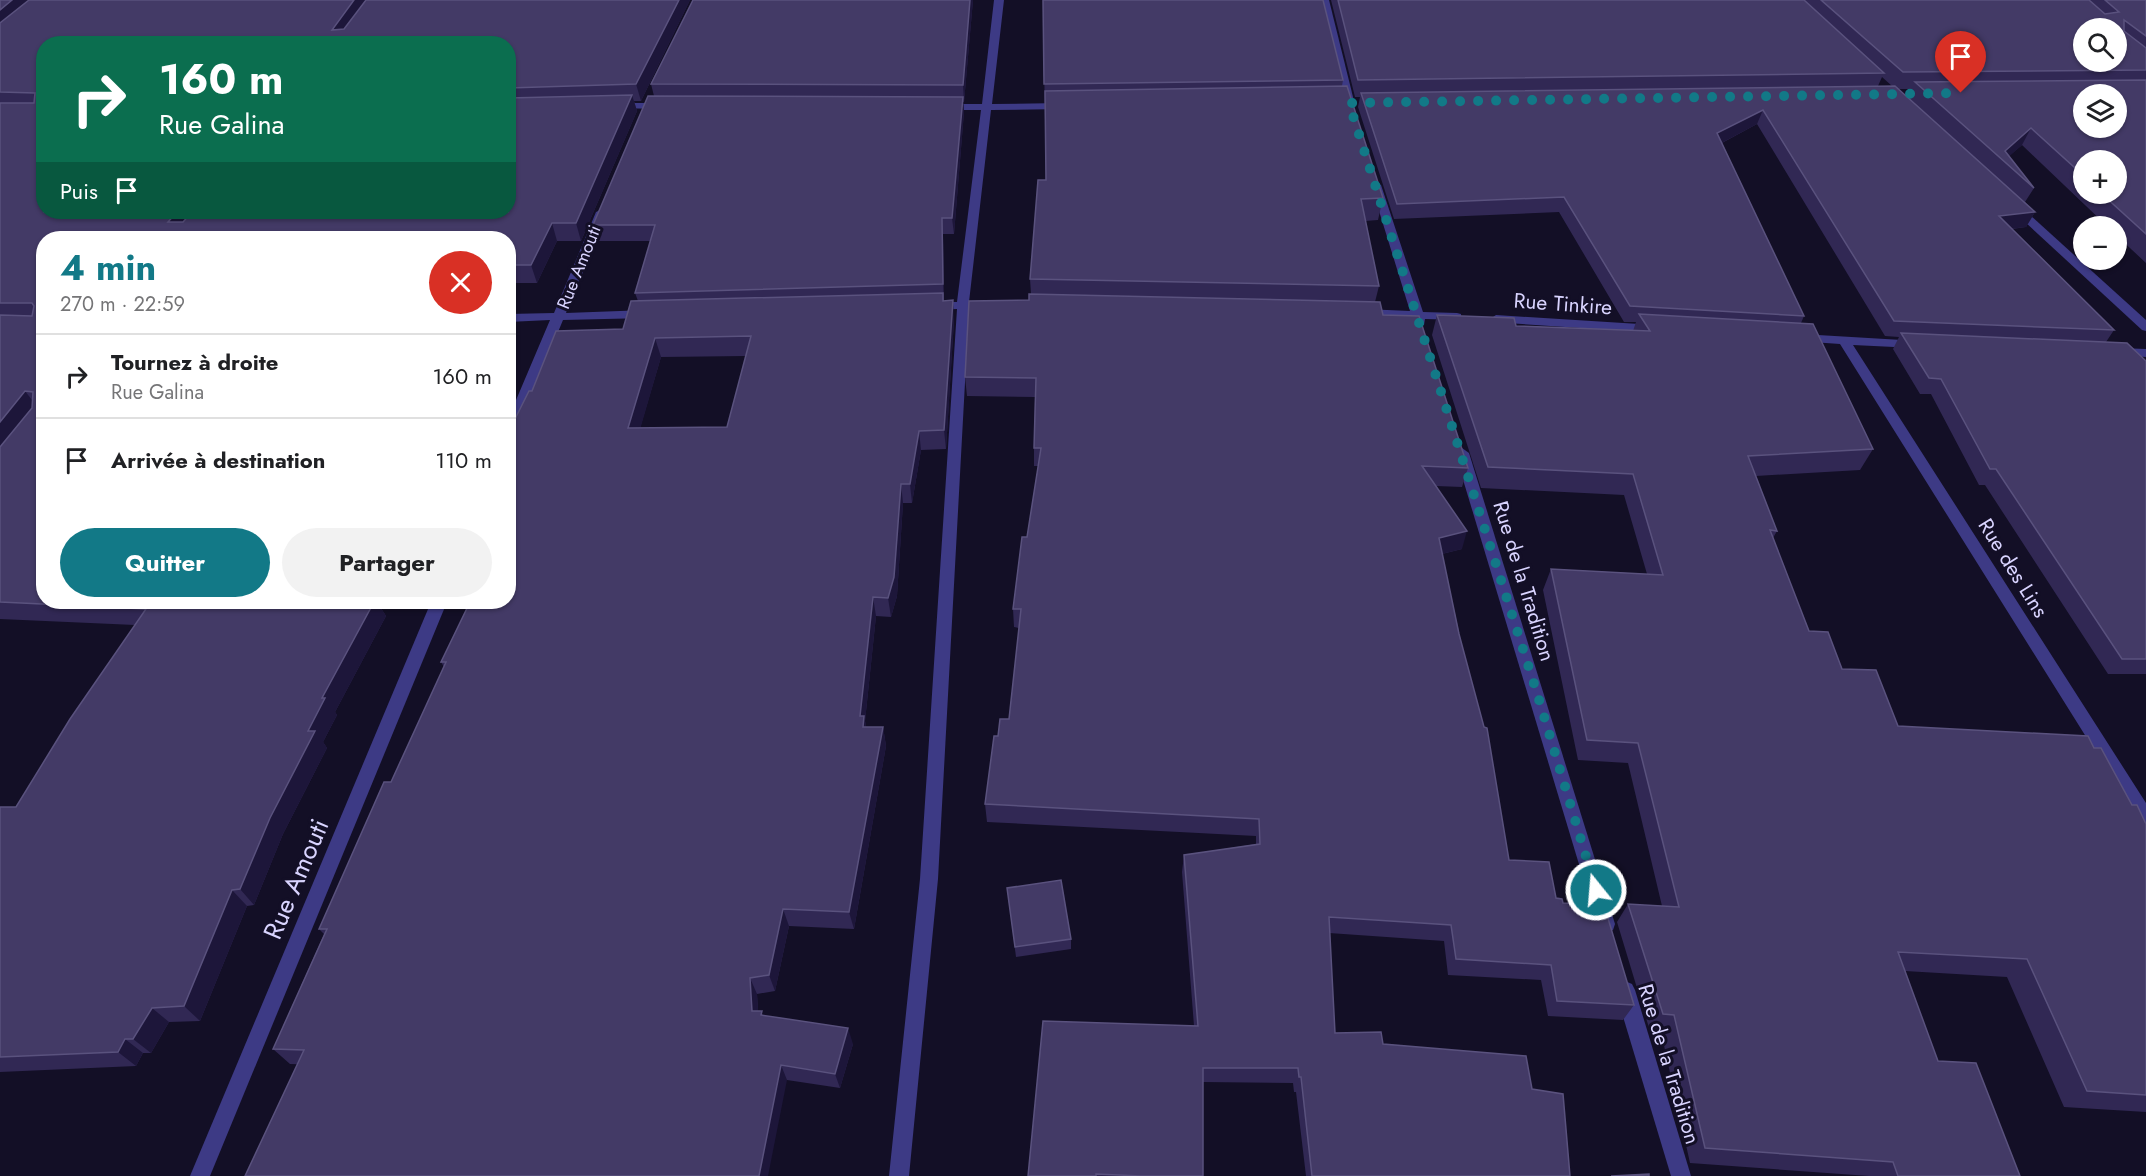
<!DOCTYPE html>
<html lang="fr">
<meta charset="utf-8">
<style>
:root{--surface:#fff;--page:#f2f2f2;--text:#202124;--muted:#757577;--line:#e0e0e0;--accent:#127987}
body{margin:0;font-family:Jost,sans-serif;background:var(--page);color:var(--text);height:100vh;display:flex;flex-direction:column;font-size:22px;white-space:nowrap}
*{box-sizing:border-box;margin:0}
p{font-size:20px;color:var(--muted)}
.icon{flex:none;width:33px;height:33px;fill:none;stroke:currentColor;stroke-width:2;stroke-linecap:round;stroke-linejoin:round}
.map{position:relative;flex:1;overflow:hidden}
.side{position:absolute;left:36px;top:231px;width:480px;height:378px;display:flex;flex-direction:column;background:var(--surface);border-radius:24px;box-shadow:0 2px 4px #0004}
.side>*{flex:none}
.banner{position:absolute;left:36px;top:36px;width:480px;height:183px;border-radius:24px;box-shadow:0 2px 4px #0004;background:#0b6e4f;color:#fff;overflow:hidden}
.fabs{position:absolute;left:2073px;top:18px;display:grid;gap:12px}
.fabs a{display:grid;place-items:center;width:54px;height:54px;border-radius:50%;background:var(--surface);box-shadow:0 2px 4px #0004;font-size:30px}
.pin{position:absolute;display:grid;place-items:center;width:51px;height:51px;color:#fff;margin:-62px -26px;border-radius:50% 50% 50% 0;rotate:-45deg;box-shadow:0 0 6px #0007}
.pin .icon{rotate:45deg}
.me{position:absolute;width:66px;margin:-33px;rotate:343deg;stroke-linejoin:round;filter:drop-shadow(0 0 4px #0008)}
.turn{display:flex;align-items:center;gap:21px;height:126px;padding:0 24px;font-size:27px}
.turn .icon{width:78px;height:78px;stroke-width:2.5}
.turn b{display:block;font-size:42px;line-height:51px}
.then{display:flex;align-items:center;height:57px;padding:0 24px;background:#0003;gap:12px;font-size:22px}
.round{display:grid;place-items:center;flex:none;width:63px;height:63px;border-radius:32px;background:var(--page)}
.overview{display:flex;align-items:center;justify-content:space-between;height:102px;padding:0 24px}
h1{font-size:36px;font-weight:700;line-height:45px;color:var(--accent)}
.primary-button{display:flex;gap:12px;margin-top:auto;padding:12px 24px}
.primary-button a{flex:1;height:69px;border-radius:36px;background:var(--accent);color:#fff;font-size:24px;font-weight:700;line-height:69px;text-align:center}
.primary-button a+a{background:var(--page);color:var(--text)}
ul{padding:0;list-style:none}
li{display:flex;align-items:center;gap:18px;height:84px;padding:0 24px;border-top:2px solid var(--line)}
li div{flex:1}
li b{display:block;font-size:22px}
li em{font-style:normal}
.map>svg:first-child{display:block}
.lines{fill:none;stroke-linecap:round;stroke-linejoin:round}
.minor{fill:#3d3a85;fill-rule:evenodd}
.wall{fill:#312854;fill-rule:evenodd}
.shaded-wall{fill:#1d163a}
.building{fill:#433a66;stroke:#5a527e;stroke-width:1.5;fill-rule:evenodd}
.route{stroke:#127987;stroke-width:10;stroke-dasharray:0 18}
.labels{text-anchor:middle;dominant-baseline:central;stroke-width:6;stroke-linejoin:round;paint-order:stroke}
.far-street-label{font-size:18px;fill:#d9d4ff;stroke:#130f26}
.street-label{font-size:21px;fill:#d9d4ff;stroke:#130f26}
.near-street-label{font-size:26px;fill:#d9d4ff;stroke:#130f26}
</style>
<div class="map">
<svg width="2146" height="1176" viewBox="0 0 2146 1176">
<rect width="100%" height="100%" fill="#130f26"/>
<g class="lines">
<g class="minor">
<path d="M994 0H1004L992 104 1063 103 1068 106 1063 109 991 110 969 302 989 301 995 305 989 309H969L938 879 909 1176H889L920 879 957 309 932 310 926 306 932 302H957L981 110H943L938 107 943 104H982Z"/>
<path d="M1319 0H1329L1355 105 1354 107 1345 105Z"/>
<path d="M616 103H664L669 106 664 109 612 108 611 106Z"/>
<path d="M1376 182 1381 185 1423 312 1457 313 1461 314V320L1425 319 1424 325H1416L1413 319 1364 317 1358 313 1364 309 1410 311 1371 185Z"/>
<path d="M2016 205 2020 206 2146 320V331L2142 330 2012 210 2010 208Z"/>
<path d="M602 209 608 212 566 313 647 310 653 314 647 318 563 320 515 436 508 440V419L550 320 508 322V314L554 313 596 212Z"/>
<path d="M1496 315 1655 325 1661 329 1655 333 1492 322 1490 319Z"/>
<path d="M1801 334 1919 341V347L1915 348 1853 345 2146 803V825L2140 823 1840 344 1797 341V335Z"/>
<path d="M2119 348 2146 349V357L2115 355V349Z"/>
<path d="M1462 448 1469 453 1615 924 1613 930 1606 932 1599 930 1597 924 1455 453Z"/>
<path d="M431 602H447L210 1176H190Z"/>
<path d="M1625 981 1632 984 1635 990 1691 1176H1671L1615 990 1618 984Z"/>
</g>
</g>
<g class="wall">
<path d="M0 0H690L641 101H634L637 111 581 241H557L537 283H508V238H44V602H377L386 616 335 712 337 715 323 742 327 748 283 834 254 905 247 906 200 1021 169 1022 151 1053H143L136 1066 0 1072V807H16L135 625 0 619ZM508 44V212H44Z"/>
<path d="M973 0 964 102H963L964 112 954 234H943L944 300V301L954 320 946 449 921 450 912 503H903L897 596 891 617 876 616 865 721 866 727H883L886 746 854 929 789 926 775 991 757 994 758 1011 764 1016 853 1044 840 1088 787 1080 290 1064 273 1049 324 934 319 929 391 782 444 667 441 662 470 602H469H508L532 391 623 329 638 301 635 293 651 241H598L593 225 654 96 651 84ZM746 356 727 427 640 428 661 357Z"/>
<path d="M1043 0 1343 80 1342 86 1383 198 1378 220 1365 221 1379 286 1375 302 1468 468 1462 487 1436 486 1462 549 1442 554 1509 860 1556 898 1563 903 1634 1005 1623 1020 1548 1016 1541 980 1448 975 1444 941 1329 933 1335 1033 1383 1044 1532 1089 1570 1176H1306L1296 1092H1294L1293 1083 1203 1082V1176H1028L1194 1026 1182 872 1184 855 1256 844V836L987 822 985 804 998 736 1009 719 1019 628 1014 627 1013 609 1027 537 1038 466H1034V448L1035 397 967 396 965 377 1029 300 1031 294 1030 279 1046 180Z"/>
<path d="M1331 0H2146V263L2116 235V226H2107L2022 145 2009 156 2034 188 2025 202 2035 212 2026 227 2012 229 2114 330 2106 342 2146 361V674H2108L1985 485H1979L1931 394H1920L1893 349 1899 337 1885 336 1757 124 1722 143 1804 316 1801 323 1873 449 1860 470 1756 476 1777 531 1773 538 1809 631 1842 669 1898 726 2094 748 2132 805 2146 824V1112L2064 1107 2007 977 1905 971 1938 1061 2020 1176H1869L1690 1163 1661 1032 1650 1031 1617 922 1628 904 1662 906 1628 763 1578 760 1543 590 1551 569 1647 574 1624 495 1481 488 1432 335 1437 315 1516 326 1633 331 1636 322H1624L1559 212 1394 219 1358 107 1360 97H1355ZM1882 77 1892 86H1878ZM1898 89H1912L1908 97ZM2084 160 2116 194H2084Z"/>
<path d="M1007 888 1071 939V949L1016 957Z"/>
</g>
<g class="shaded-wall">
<path d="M12 0H40L0 34V10Z"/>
<path d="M354 0H371L340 44 332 30Z"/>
<path d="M679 0H690L641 101 636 84Z"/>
<path d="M970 0H973L964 102 963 85Z"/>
<path d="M632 95 637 111 581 241 576 223Z"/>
<path d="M963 97 964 112 954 234 952 218Z"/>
<path d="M1763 110 1757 124 1712 148 1717 133Z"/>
<path d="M2031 128 2022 145 2004 161 2005 151Z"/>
<path d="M177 212H200L179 238 168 222Z"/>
<path d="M2035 212 2026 227 1990 231 1999 216Z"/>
<path d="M942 218 943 234 944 300 943 284Z"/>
<path d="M552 223 557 241 537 283 531 265Z"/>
<path d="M953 300 954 320 946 449 944 430Z"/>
<path d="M655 338 661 357 635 447 628 428Z"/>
<path d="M25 391 39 409 0 457V422Z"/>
<path d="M919 431 921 450 912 503 910 484Z"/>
<path d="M901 484 903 503 897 596 891 617 888 598Z"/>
<path d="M1467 531 1462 549 1433 556 1439 538Z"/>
<path d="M873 597 876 616 865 721 868 734 867 745 860 716Z"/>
<path d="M374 602H377L386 616 335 712 337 715 323 742 327 748 283 834 254 905 240 889 270 818 322 698Z"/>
<path d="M883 727 886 746 854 929 849 912Z"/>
<path d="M232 890 247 906 200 1021 184 1006Z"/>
<path d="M783 909 789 926 775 991 769 975Z"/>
<path d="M750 978 757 994 759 1026 752 1011Z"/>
<path d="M152 1008 169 1022 151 1053 133 1039Z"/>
<path d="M848 1028 853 1044 840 1088 835 1074Z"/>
<path d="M125 1039 143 1053 136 1066 118 1052Z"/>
<path d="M781 1065 787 1080 768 1176H759Z"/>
</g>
<g class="building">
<path d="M0 0H12L0 10Z"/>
<path d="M29 0H354L332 30 344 29 366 0H679L636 84 508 88V44H44V212H177L168 222H183L192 212H508V98L632 95 576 223H552L531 265H508V238H44V602H374L322 698H325L308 731H315L270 818 240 889 232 890 184 1006 152 1008 133 1039H125L118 1052 0 1057V807H16L70 719 146 609 0 602V447L32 408 33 392 25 391 0 422V315L32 316 34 306 32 303H0V103H34L35 93 0 92V23Z"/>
<path d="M693 0H970L963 85 651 84Z"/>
<path d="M1043 0H1323L1343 80 1044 84Z"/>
<path d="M1338 0H1804L1884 73 1358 80Z"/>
<path d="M1821 0H2089L2105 14 2119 12 2105 0H2146V36L2124 20V31L2146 48V70L1903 72ZM2084 28H2116V62H2084Z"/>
<path d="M2146 80V234L2102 194H2116V160H2084V176L2031 128 2005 151 2034 188 1915 82ZM2084 94H2116V128H2084Z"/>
<path d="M1347 86 1383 198 1361 199 1379 286 1030 279 1038 180H1046L1045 91Z"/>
<path d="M1895 86 2035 212 1999 216 2114 330 1894 321 1763 110 1717 133 1804 316 1630 306 1564 197 1397 204 1361 93Z"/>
<path d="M648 96 963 97 952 218H942L943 284 635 293 655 225H593Z"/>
<path d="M943 293V301L953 300 944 430 919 431 910 484H901L894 577 888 598 873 597 860 716H864L863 727H883L849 912 783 909 769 975 750 978 752 1011H762L761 1015 848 1028 835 1074 781 1065 759 1176H245L304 1050 273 1049 327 929H319L384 782H391L446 662H441L470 602H508V433L529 391H532L556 331 623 329 631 301ZM751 336 727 427 628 428 655 338Z"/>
<path d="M1029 294 1380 302 1383 315 1419 316 1468 468 1422 466 1467 531 1439 538 1459 634 1484 727 1487 728 1509 860 1549 862 1556 898 1562 899 1563 903 1604 905 1634 1005 1557 1001 1551 965 1456 959 1451 925 1329 917 1335 1033 1381 1032 1383 1044 1526 1056 1532 1089 1563 1094 1570 1176H1312L1301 1077H1299L1298 1068H1203V1176H1141L1096 1174V1176H1028L1043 1021 1198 1026 1184 855 1260 844 1259 819 985 804 994 736H998L1000 719H1009L1021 609H1013L1022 537H1027L1041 448H1034L1036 378 965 377 969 301 1029 300Z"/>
<path d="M1639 314 1813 324 1873 449 1748 456 1777 531 1770 530 1809 631 1828 632 1842 669 1876 670 1898 726 2088 736 2094 748H2101L2132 805H2137L2146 824V1095L2087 1091 2027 959 1898 952 1938 1061 1976 1063 2020 1176H1898L1893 1162 1705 1148 1674 1015 1663 1014 1628 904 1679 907 1638 743 1587 740 1551 569 1663 575 1633 474 1488 467 1437 315 1514 318 1516 326 1650 331Z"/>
<path d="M1901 333 2127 343 2146 361V659H2122L1996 469H1990L1941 379 1929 378Z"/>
<path d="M1061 880 1071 939 1015 947 1007 888Z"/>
<path d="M1649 1174V1176H1611Z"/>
</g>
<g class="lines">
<path class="route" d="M1596 890 1537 693 1349 103 1961 93"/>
</g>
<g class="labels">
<g class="far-street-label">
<text transform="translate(579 267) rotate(-68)">Rue Amouti</text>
</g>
<g class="street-label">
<text transform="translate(1563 304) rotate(4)">Rue Tinkire</text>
<text transform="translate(2013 568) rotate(58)">Rue des Lins</text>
<text transform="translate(1524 581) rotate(73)">Rue de la Tradition</text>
<text transform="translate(1669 1064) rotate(73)">Rue de la Tradition</text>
</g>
<g class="near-street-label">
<text transform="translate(296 879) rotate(-67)">Rue Amouti</text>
</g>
</g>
</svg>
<div class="fabs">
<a><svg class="icon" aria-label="search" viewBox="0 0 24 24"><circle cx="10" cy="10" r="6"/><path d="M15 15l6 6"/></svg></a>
<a><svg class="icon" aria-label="layers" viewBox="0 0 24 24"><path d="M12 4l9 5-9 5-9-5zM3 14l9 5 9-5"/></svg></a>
<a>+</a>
<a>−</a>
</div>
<div class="pin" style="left:1961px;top:93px;background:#d93025"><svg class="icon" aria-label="arrive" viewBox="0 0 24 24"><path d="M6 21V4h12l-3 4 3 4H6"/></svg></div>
<svg class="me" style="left:1596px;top:890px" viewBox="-20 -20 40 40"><circle r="17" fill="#127987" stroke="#fff" stroke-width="3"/><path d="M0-11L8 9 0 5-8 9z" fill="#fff"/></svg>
<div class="banner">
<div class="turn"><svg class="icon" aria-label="right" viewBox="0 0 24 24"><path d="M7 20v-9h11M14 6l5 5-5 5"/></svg><div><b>160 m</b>Rue Galina</div></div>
<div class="then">Puis<svg class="icon" aria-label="arrive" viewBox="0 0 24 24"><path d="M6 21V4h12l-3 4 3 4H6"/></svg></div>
</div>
<section class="side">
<div class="overview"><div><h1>4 min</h1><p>270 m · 22:59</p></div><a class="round" style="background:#d93025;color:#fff"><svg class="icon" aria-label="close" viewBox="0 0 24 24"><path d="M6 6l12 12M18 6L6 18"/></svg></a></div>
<ul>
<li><svg class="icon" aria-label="right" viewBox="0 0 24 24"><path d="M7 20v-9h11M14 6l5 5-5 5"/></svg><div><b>Tournez à droite</b><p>Rue Galina</p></div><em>160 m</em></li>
<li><svg class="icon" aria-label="arrive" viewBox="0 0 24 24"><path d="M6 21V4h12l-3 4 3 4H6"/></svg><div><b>Arrivée à destination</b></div><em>110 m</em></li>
</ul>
<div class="primary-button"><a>Quitter</a><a>Partager</a></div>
</section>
</div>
